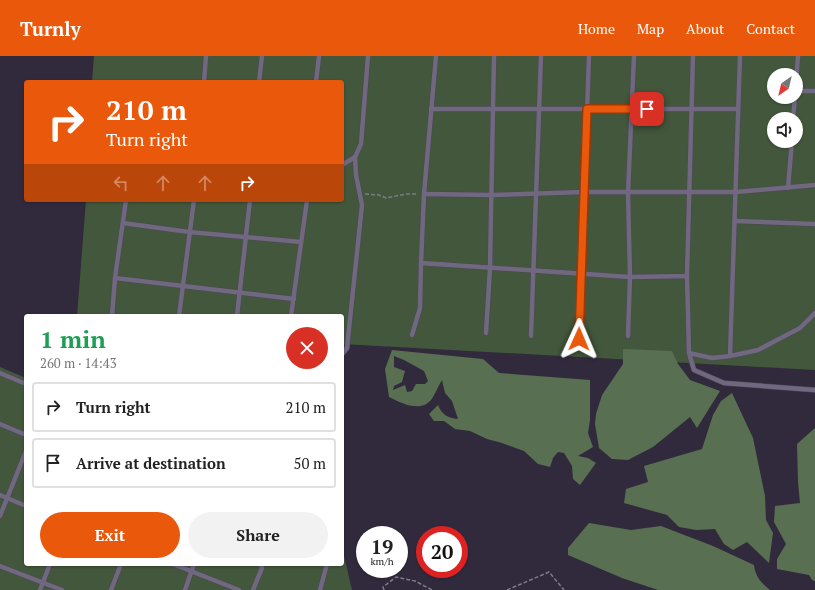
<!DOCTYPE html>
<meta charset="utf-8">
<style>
:root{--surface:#fff;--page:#f2f2f2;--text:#222;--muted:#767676;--line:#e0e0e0;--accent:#ea580c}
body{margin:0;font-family:"PT Serif",serif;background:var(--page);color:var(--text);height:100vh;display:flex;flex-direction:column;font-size:15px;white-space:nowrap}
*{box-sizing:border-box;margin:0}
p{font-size:13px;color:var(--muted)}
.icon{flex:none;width:22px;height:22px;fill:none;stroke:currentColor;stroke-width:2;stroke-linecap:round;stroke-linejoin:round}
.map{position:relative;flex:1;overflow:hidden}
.details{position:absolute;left:24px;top:258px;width:320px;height:252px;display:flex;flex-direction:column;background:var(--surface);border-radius:4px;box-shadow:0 1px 3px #0004}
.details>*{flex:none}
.banner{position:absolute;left:24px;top:24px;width:320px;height:122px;border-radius:4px;box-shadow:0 1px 3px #0004;background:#ea580c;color:#fff;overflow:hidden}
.needle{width:26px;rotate:214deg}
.controls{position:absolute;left:767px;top:12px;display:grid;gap:8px}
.controls a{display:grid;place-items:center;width:36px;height:36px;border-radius:50%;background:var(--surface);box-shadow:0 1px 3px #0004;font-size:20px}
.speed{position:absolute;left:356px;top:470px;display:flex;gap:8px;font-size:20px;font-weight:700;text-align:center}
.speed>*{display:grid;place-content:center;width:52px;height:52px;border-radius:50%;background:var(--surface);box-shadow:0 1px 3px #0004;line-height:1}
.speed small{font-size:10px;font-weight:400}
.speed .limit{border:6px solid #d22;background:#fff;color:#111}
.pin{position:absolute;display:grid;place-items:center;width:34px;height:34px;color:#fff;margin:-17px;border-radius:8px;box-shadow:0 2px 6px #0006}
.me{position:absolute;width:44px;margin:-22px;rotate:1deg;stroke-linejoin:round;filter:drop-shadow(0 0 3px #0008)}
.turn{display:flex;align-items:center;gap:14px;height:84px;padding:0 16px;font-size:18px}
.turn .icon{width:52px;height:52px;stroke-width:2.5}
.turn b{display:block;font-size:28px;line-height:34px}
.lanes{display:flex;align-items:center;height:38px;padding:0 16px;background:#0003;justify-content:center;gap:20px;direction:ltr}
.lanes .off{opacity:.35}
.round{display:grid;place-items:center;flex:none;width:42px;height:42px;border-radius:21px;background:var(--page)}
.summary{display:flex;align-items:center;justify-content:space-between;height:68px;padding:0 16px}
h1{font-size:24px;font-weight:800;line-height:30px;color:#1e9e55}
.cta{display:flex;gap:8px;margin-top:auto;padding:8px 16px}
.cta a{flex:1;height:46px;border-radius:24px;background:var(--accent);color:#fff;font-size:16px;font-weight:800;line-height:46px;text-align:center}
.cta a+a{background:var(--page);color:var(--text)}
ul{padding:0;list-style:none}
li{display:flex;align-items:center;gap:12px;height:50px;margin:0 8px 6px;padding:0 8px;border:2px solid var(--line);border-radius:4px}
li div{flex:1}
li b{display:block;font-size:15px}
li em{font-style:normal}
header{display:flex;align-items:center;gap:24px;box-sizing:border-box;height:56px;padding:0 20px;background:var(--accent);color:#fff}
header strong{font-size:19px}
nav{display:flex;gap:22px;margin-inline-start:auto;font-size:14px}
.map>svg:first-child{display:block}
.green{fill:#43573c;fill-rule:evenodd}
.forest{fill:#596f51;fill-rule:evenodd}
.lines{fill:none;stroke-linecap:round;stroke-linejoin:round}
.lane-casing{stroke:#4d4757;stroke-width:5.5}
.path{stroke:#7f798a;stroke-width:1.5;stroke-dasharray:4 2;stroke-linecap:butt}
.lane{stroke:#70687f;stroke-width:4.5}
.route-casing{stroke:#983908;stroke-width:10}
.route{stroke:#ea580c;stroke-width:7}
</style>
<header>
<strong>Turnly</strong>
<nav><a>Home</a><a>Map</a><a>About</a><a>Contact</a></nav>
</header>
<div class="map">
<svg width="815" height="534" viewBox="0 0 815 534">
<rect width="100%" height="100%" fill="#312a3d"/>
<g class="green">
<path d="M94 0H815V314L342 288V260H77L86 144H342V26H92ZM774 19H796V41H774ZM774 63H796V85H774Z"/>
<path d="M0 311 26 322V508H342V491L352 534H0Z"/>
</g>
<g class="forest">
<path d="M623 293 672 295 678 308 690 324 720 335 697 372 690 361 653 391 628 404 612 403 599 392 595 368 596 358 602 339 623 308Z"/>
<path d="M392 294 483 303 499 317 590 324V364L588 377 593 391 578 400 588 402 596 407 580 429 573 423 572 410 564 397 558 396 553 402 550 411 538 408 524 395 502 387 487 383 470 375 455 373 444 365H434L429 358 438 349C442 359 448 362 458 363L452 345 445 337 442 324C438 330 435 339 431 344 420 357 401 347 389 341L385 313ZM394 300 404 304 424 315 428 325 425 328H416L412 335 407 336 405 329 393 334 394 330 402 326 405 315 394 311Z"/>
<path d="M732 337 753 382 765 440 766 464 773 477 769 507 747 486 733 494 724 488 715 473 696 474 679 471 667 459 624 447 626 433 648 426 644 410 702 393 713 359 721 345Z"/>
<path d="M815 372V525L812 524 809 519 777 513V503L786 488 774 466 775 450 800 447 798 426 797 388Z"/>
<path d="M589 467 631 474 661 470 713 490 754 509C755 520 762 528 770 534H658L622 522 568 499V492Z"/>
</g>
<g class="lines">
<g class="lane-casing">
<g id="lane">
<path d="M436 0 424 138 421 207 630 221 687 220 693 0"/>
<path d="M740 0 730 300 758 294 800 272 815 257"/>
<path d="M204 26 206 0"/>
<path d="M259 26 262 0"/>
<path d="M316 26 319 0"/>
<path d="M796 27 798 0"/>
<path d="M796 35H815"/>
<path d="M431 53H738"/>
<path d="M793 63 795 41"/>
<path d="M342 109 355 101 361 88 368 0"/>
<path d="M788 132 792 85"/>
<path d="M424 138 492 139 584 136H736L815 129"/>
<path d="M735 165 815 168"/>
<path d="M123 167 189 176 301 186"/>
<path d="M687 220 689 297 694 314 724 327 815 334"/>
<path d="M115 222 294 243"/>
<path d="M112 260 115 222 126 144"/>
<path d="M179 260 194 144"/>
<path d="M237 260 250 144"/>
<path d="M291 260 307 144"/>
<path d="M486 277 490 212 494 0"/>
<path d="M412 279 420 252 421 207"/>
<path d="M531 280 541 0"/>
<path d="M628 280 630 221 628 137 634 0"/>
<path d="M579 283 589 0"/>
<path d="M689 297 712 302 730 300"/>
<path d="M342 298 347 292 362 149 356 119 355 101"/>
<path d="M0 317 26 328"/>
<path d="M0 368 26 379"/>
<path d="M0 439 26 450"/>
<path d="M0 460 26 395"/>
<path d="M173 508 239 534"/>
<path d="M0 510 62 534"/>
<path d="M40 534 50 508"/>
<path d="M111 534 121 508"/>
<path d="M185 534 194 508"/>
<path d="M253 534 262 512 261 508"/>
<path d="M320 534 327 508"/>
</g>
</g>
<g class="path">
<path d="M365 138 379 139 386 142 406 138H418"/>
<path d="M384 534 383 531 396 521 415 525 432 534"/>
<path d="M507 534 549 516 564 534"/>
</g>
<use href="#lane" class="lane"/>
</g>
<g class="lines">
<g class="route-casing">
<path id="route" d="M579 283 587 53H647"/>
</g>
<use href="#route" class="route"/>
</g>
</svg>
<div class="controls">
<a><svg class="needle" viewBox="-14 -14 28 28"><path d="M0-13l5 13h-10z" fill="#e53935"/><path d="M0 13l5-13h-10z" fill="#767676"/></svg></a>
<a><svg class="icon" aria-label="sound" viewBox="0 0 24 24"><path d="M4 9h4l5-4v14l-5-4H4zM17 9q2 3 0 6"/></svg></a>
</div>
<div class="speed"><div>19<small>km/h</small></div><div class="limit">20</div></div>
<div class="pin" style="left:647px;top:53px;background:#d93025"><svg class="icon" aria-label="arrive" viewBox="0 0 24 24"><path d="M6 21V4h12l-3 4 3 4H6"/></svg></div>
<svg class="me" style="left:579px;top:283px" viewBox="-20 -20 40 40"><path d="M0-17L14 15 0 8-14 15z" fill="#ea580c" stroke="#fff" stroke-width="4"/></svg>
<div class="banner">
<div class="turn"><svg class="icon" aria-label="right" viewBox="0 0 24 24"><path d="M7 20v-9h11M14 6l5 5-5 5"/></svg><div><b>210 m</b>Turn right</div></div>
<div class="lanes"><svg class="icon off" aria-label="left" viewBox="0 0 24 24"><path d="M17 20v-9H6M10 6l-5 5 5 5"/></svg><svg class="icon off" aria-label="ahead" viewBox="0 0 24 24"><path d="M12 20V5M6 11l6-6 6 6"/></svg><svg class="icon off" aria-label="ahead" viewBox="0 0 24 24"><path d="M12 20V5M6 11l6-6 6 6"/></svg><svg class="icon" aria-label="right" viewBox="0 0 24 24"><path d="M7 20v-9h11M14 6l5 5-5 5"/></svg></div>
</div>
<section class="details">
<div class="summary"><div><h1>1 min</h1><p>260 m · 14:43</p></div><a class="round" style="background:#d93025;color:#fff"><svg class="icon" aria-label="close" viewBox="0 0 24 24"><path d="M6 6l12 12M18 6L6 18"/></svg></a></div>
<ul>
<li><svg class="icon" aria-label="right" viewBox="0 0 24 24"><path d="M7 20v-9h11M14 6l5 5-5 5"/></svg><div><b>Turn right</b></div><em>210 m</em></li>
<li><svg class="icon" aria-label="arrive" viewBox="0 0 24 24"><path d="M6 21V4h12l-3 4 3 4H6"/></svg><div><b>Arrive at destination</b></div><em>50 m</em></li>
</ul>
<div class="cta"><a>Exit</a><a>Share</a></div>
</section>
</div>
